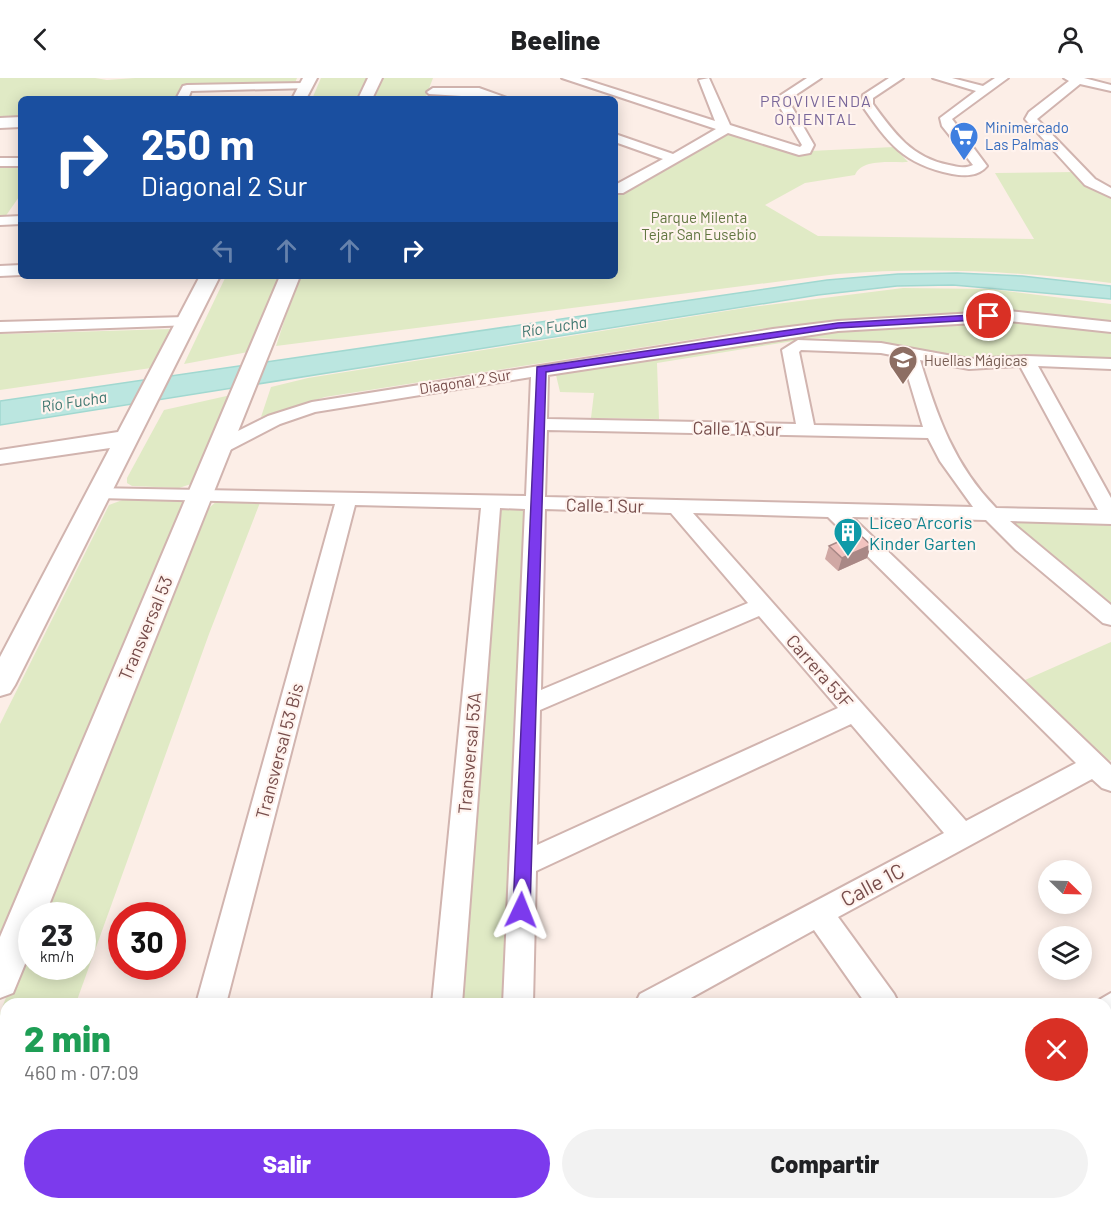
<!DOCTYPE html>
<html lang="es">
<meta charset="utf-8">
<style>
:root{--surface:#fff;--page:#f2f2f2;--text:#202124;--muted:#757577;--accent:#7c3aed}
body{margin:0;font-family:Barlow,sans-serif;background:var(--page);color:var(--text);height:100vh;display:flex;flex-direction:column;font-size:22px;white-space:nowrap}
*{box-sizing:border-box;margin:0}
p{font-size:20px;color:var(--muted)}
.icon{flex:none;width:33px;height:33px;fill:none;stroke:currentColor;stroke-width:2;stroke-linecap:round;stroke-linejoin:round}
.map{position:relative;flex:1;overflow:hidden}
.side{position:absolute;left:0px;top:920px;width:1112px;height:212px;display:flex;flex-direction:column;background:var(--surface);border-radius:18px 18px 0 0;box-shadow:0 3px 15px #0003}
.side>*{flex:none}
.banner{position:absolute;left:18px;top:18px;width:600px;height:183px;border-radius:9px;box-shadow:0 3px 15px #0003;background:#1a4fa0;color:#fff;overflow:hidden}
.needle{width:39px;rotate:113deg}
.buttons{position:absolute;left:1038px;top:782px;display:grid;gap:12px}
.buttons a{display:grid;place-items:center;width:54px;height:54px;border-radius:50%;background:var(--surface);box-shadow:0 3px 15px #0003;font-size:30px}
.speed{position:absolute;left:18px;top:824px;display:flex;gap:12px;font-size:30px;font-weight:700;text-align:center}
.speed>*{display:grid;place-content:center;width:78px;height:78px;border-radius:50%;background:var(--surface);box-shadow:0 3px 15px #0003;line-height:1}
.speed small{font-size:15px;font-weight:400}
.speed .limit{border:9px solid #d22;background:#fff;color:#111}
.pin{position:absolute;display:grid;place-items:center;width:51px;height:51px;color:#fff;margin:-26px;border:3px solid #fff;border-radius:50%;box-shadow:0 2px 6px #0007}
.me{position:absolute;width:66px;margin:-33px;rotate:2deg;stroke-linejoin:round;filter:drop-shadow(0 0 4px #0008)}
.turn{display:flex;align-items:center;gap:21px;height:126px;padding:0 24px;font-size:27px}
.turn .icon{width:78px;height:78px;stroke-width:2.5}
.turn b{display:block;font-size:42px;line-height:51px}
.lanes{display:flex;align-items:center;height:57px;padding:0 24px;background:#0003;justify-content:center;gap:30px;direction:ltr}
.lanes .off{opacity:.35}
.round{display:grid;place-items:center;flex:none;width:63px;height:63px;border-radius:32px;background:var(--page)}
.head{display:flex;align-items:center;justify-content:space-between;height:102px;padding:0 24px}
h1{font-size:36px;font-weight:800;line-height:45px;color:#1e9e55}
.action{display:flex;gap:12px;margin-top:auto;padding:12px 24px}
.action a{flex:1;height:69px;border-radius:36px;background:var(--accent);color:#fff;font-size:24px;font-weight:800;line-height:69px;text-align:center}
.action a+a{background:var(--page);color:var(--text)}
header{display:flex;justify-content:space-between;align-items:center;height:78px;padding:0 24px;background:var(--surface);font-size:27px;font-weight:800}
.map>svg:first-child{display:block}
.green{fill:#e0eac5}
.water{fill:#bbe6e0;stroke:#a1d8d0;stroke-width:1.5}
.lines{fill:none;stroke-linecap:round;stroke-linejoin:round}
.minor-casing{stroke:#d1b4af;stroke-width:4}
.tertiary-casing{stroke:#d1b4af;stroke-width:4}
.minor{fill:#fff;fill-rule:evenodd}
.tertiary{fill:#fff;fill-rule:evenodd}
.wall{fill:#d0a8a4}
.shaded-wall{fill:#a98886}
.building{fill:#f2c3bf;stroke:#a98886;stroke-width:1.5}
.route{fill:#7c3aed;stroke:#51269a;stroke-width:1.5}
.labels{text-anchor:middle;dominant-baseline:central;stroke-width:4.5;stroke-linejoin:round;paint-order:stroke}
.far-shop-label{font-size:15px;fill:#366cbe;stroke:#fff3ee;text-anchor:start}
.far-park-label{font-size:15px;fill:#617640;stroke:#fff3ee}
.far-education-label{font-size:15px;fill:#785e54;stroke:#fff3ee;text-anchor:start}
.far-street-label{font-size:15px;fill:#774d4b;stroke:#fff3ee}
.far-neighbourhood-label{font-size:16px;letter-spacing:1.5px;fill:#79679a;stroke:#fff3ee}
.far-water-label{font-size:16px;font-style:italic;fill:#3b746d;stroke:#fff3ee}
.street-label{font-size:18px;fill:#774d4b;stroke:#fff3ee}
.culture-label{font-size:18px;fill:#0d838f;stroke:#fff3ee;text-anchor:start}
.near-street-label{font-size:21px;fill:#774d4b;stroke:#fff3ee}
</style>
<header><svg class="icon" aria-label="back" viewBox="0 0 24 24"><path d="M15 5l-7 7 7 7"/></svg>Beeline<svg class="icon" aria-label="person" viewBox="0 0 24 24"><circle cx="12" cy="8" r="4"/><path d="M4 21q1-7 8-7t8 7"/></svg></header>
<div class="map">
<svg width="1111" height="1130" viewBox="0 0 1111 1130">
<rect width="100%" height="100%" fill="#fceee7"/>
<g class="green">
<path d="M0 0H95L107 2 135 0H297L295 5 183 8 176 21H21V42H0Z"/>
<path d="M321 0H369L358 21H312Z"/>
<path d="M381 0H433L425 21H372Z"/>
<path d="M729 55 789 74 894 69 908 84C893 85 862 80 855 97L805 105 765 127 818 158 1034 161 995 95 1076 94 1089 109 1111 118V205C1019 193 929 189 837 196L276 268 299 198H615V116L620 117Z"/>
<path d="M21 89V116L5 139H0V90Z"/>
<path d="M226 198H280L258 265 251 266 248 274 184 286Z"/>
<path d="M903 210 990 211 1111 226V243L1041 235 989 233 863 241 759 251 325 319 261 339 271 309 308 300 751 229Z"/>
<path d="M1016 244 1111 254V283L949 279 868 264 821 260 800 262 657 285 659 341 591 340 594 315 560 314 556 297 818 255Z"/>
<path d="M172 251 151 290 0 312V256Z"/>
<path d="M231 317 194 405 179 410 132 408 127 405V400L164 332Z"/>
<path d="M133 418 172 420 182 424 185 430 0 866V646L109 427Z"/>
<path d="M261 422 209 556 76 925 6 926V1037H0V935L31 855 32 888H82V837H39L202 436 217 423Z"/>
<path d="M498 431 528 432 504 925 461 926Z"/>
<path d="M1013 444 1111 446V526Z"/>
<path d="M1111 564V682L1108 684 1025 602Z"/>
<path d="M0 1069H6V1116L1 1130Z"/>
</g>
<path class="water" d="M957 195 1022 198 1111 208V221L953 207 897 208 818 217 0 347V323L827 202 898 196Z"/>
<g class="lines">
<g class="minor-casing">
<g id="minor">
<path d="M562 0H580L715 43 699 2 709 0 730 47 800 69 802 67 775 21 807 0H821L788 22 814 67 810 75 799 77 728 55 623 115H615V107L663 81 615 64V56L673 76 716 51Z"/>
<path d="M889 0H903L873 20V26C894 55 912 80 949 87 957 89 965 91 973 87L942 48 940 40 976 13 933 0H952L983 8 995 0H1008L952 41 987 88C978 99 964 98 952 96 903 86 888 65 861 26L863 17Z"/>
<path d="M1064 0H1084L1111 7V13L1080 6 1037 41 1095 101 1111 110V119L1085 107 1025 41 1029 34 1069 3Z"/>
<path d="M306 5 312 8 310 10 191 13 188 21H176L183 8 187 7Z"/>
<path d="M433 10H479L510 21 429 16 427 14Z"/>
<rect x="0" y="80" width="21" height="8"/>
<path d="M21 138V146L0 147V139Z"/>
<path d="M21 187V197L0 198V188Z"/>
<path d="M1009 233 1111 244V254L1009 243 838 253 548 297 547 341 796 346 782 272 798 262 881 265 969 281 1026 278 1111 281V291L1038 288 1111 420V446L1010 443 1111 527V547L1103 545 1016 472 986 442 852 439 1111 687V713L1102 710 1092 701 838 839 894 916 899 926H866L814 852 680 926H635L640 916 944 755 851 646 536 793 533 926H503L525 431 500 430 462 926H432L481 430 355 427 226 926H196L335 426 99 420 92 418 89 414 92 410 526 418 531 299 315 334 280 346 228 373H214L212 369 214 365 268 338 312 324 773 251 838 243ZM801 272 881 275 902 279 923 349 814 347 799 274ZM920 282 969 291 1020 288 1098 432 996 430C954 387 937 338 920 282ZM547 352 928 360 940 383 973 429 545 419ZM545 431 671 435 748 525 541 612ZM693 435 828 439 1076 685 966 743ZM759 538 838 630 537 767 540 632Z"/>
<path d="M186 239 192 241 194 244 192 247 0 254V244Z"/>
<rect x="0" y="1038" width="6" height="32"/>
<path d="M413 1125H447L446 1130H412Z"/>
<path d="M494 1125H528L527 1130H493Z"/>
<path d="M1011 1125H1047L1049 1130H1013Z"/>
</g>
</g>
<g class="tertiary-casing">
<g id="tertiary">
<path d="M303 0H317L306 21H292Z"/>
<path d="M368 0H382L372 21H358Z"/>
<path d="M21 39V49L0 50V40Z"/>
<path d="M200 198H220L15 607 10 615 0 618V579L110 370 0 386V372L118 354Z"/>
<path d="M280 198H300L45 837H32V869L13 915 0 920V859Z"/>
<path d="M1111 915V955L1106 957V926H1092Z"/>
<path d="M796 1125H844L842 1130H794Z"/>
</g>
</g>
<use href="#minor" class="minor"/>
<use href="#tertiary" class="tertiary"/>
</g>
<path class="wall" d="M871 467 867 480 838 493 825 481 829 468Z"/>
<path class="shaded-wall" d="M871 467 867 480 838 493 842 480Z"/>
<path class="building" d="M858 455 871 467 842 480 829 468Z"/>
<path class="route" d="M989 236H993V241L838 250 546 294 530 832 527 838 521 840 515 838 513 832 537 289 838 245Z"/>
<defs>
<g id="supermarket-pin" transform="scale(1.5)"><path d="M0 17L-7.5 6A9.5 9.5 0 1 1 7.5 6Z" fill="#3f7fe0" stroke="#fff3ee"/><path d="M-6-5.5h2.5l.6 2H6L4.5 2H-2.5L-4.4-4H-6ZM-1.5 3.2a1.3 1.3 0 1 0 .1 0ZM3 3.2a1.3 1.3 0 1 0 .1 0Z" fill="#fff"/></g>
<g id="school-pin" transform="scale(1.5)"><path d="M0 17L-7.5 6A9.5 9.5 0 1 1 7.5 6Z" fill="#8d6e63" stroke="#fff3ee"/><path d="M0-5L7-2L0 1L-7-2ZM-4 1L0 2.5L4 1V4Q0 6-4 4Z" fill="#fff"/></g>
<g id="building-pin" transform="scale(1.5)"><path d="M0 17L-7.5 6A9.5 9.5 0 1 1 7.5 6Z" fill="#0f9aa8" stroke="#fff3ee"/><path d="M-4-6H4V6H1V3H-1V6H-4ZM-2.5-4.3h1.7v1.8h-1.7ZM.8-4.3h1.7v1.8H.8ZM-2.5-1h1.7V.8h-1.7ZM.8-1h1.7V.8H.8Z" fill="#fff"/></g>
</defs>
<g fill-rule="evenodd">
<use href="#supermarket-pin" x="964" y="58"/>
<use href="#school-pin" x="903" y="282"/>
<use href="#building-pin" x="848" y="454"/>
</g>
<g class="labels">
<g class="far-shop-label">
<text x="985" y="49">Minimercado<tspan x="985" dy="17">Las Palmas</tspan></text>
</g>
<g class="far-park-label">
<text x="699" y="139">Parque Milenta<tspan x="699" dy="17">Tejar San Eusebio</tspan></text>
</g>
<g class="far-education-label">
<text x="924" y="282">Huellas Mágicas</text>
</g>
<g class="far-street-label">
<text transform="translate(465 303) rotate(-9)">Diagonal 2 Sur</text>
</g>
<g class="far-neighbourhood-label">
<text x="816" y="22">PROVIVIENDA<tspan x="816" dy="18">ORIENTAL</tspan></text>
</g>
<g class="far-water-label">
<text transform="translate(554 248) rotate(-9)">Río Fucha</text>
<text transform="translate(74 323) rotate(-9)">Río Fucha</text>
</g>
<g class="street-label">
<text transform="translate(737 350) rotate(1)">Calle 1A Sur</text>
<text transform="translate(605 427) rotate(1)">Calle 1 Sur</text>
<text transform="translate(145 550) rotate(-67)">Transversal 53</text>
<text transform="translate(820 593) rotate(49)">Carrera 53F</text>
<text transform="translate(279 673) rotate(-75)">Transversal 53 Bis</text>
<text transform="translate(469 675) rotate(-85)">Transversal 53A</text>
</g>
<g class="culture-label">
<text x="869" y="444">Liceo Arcoris<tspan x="869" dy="21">Kinder Garten</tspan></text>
</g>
<g class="near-street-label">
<text transform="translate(872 806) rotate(-28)">Calle 1C</text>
</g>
</g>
</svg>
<div class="buttons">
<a><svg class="needle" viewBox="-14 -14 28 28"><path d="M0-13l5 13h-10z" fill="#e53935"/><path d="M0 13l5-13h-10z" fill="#757577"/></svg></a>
<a><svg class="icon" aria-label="layers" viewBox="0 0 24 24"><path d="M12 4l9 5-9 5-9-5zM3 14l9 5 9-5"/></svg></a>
</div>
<div class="speed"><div>23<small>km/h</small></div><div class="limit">30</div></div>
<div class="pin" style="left:989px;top:238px;background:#d93025"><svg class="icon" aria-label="arrive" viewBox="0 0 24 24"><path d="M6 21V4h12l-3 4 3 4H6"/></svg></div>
<svg class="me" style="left:521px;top:832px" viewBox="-20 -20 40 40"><path d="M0-17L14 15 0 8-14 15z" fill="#7c3aed" stroke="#fff" stroke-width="4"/></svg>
<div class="banner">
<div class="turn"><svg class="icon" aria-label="right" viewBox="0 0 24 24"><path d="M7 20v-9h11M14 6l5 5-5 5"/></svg><div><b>250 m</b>Diagonal 2 Sur</div></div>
<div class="lanes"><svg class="icon off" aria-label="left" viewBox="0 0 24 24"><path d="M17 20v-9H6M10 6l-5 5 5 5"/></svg><svg class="icon off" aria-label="ahead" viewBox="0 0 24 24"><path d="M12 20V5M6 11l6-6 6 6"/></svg><svg class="icon off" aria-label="ahead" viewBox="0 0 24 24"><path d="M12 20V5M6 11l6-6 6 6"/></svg><svg class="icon" aria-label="right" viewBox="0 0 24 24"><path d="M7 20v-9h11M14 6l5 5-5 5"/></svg></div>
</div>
<section class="side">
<div class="head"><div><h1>2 min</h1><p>460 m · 07:09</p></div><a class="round" style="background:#d93025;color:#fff"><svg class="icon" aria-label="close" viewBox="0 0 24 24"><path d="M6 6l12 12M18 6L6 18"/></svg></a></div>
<div class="action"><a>Salir</a><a>Compartir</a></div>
</section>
</div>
